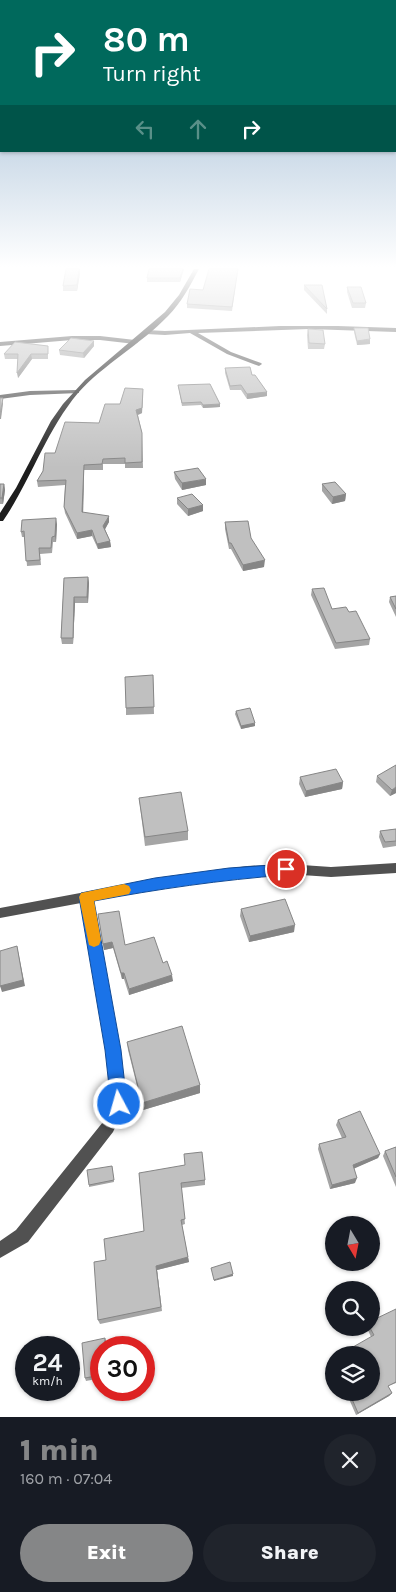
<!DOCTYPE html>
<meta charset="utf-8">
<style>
:root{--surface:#171b24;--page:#20242c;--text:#f1f3f6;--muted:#9ea1a6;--accent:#858687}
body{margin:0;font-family:Karla,sans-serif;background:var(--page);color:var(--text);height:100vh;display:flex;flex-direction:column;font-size:19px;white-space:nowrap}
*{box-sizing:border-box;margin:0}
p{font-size:16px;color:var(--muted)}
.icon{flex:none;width:28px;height:28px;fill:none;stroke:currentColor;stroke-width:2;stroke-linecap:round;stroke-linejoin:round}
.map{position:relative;height:1417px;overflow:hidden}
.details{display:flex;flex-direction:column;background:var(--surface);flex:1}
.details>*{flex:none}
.top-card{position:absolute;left:0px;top:0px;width:396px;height:152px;box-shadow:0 1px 4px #0004;background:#00695c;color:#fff;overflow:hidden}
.needle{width:32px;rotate:170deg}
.tools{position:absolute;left:325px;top:1216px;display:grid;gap:10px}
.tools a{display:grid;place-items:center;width:55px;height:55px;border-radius:50%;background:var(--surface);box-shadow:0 1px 4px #0004;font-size:25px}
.speed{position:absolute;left:15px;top:1336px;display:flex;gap:10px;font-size:25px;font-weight:700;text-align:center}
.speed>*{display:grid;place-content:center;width:65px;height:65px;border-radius:50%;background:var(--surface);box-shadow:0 1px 4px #0004;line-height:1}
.speed small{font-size:12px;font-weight:400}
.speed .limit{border:8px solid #d22;background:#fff;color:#111}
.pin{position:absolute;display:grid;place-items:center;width:42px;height:42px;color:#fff;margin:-21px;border:2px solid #fff;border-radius:50%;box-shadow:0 1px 5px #0007}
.me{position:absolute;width:55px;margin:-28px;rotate:354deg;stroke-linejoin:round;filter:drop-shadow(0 0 4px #0008)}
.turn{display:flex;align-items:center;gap:18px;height:105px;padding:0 20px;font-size:22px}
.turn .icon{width:65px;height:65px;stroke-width:2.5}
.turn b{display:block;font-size:35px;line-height:42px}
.lanes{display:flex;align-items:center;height:48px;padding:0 20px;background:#0003;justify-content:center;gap:25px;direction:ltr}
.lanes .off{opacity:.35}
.round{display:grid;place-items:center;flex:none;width:52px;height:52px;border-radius:26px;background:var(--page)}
.head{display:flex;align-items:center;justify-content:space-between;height:85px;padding:0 20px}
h1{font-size:30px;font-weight:800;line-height:38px;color:var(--accent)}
.cta{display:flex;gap:10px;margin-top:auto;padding:10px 20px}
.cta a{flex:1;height:58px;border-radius:30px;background:var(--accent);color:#fff;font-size:20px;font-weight:800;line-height:58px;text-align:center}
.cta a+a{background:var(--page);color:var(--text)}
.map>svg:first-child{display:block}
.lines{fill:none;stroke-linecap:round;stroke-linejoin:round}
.street{fill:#515151;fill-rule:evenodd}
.secondary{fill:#1e1e1e;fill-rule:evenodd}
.wall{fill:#a5a5a5}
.shaded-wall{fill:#868686}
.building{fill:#c0c0c0;stroke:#868686}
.route{fill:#1a73e8;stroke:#114b97}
.slow{fill:#f59e0b}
</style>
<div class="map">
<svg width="396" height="1417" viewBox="0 0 396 1417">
<rect width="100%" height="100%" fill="#fff"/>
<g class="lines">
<g class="street">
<path d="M280 326H338L396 328V332L309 329 198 333 231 352 261 363 262 364 259 366 227 354 190 333 165 335 146 334 143 332 146 330 165 331Z"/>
<path d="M72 336H100L135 340 138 342 135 344 100 340H72L0 346V342Z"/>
<path d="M77 390 79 391V393L30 395 0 399V395L30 391Z"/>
<path d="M396 863V873L331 877 287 874 247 876 155 889 93 901 120 1050 126 1104 113 1132 28 1242 0 1258V1241L16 1230 103 1122 112 1103 106 1050 81 903 0 918V908L155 879 247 866 287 864 331 867Z"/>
</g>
<path class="secondary" d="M194 269H199C190 286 181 303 168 316 140 345 104 364 78 393 46 431 31 480 3 521H0V513L16 488 51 421 63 404 85 380 165 312 179 295Z"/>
</g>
<g class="wall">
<path d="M66 269H80V273L77 291H63V286Z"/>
<path d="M184 269 180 282H147V278Z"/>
<path d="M238 269 232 311 187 308V304L203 290Z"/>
<path d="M304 285 327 309V314L304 290Z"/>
<path d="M347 287 366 303 365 308H352L347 292Z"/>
<path d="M354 328 370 344 357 345 354 332Z"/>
<path d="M308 329 325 344 324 349H308L307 335Z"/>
<path d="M48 346V359H32L18 378V359H5L4 354Z"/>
<path d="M94 346 84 358 60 355 59 350Z"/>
<path d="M225 368 252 375 267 396 247 399 241 390H230L225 373Z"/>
<path d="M178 385 220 404V407L203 408 201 405 182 406Z"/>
<path d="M143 389 142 413 138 415 142 433 143 468H125V464H103V470H84L83 513 109 522 105 529 110 541 111 547 98 549 92 536 77 539 65 513 64 507 65 485 38 487 37 481 55 453 99 423 120 404Z"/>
<path d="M174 472 206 485 182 490 175 479Z"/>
<path d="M0 484H4L5 490 3 504H0Z"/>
<path d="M322 484 346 494 345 501 332 504 322 491Z"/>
<path d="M177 498 203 505V511L188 516 177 504Z"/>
<path d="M225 522 251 538 264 567 243 571 231 549H229L225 529Z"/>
<path d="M57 524 56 542H53L52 553 40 554 41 565 27 566 25 537H22L21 532Z"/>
<path d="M88 577 89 583 88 603H75L73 644H62L61 638 64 578Z"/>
<path d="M312 589 332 609 349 612 370 639 369 645 335 649 311 595Z"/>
<path d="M396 596V617L389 602 390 597Z"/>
<path d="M153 675 154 714 126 715V708Z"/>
<path d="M236 711 255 726 241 729 235 714Z"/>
<path d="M377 776 396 793 390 796 376 782Z"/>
<path d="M300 777 343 782 342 789 305 797 299 784Z"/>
<path d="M139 798 188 831V840L145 846Z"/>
<path d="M396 829V846L383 848 379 837 380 831Z"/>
<path d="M241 909 294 932 249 942 240 916Z"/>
<path d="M98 914 125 945 163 963 173 981 129 995 124 979H122L113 948 104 950Z"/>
<path d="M127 1042 200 1085V1093L143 1110 128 1050Z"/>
<path d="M338 1120 380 1154 378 1158 354 1168 355 1183 330 1189 318 1149 319 1144 342 1138 336 1125Z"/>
<path d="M396 1147V1187L383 1156 385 1151Z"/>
<path d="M112 1166 114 1182 89 1187V1185Z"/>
<path d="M139 1173 205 1180V1185L181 1188 185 1224 182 1225 188 1257 189 1262 157 1270 162 1311 100 1324 98 1320 106 1260 144 1231Z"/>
<path d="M396 1310V1383L388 1386 392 1393 389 1396 356 1415 346 1392H371V1337L367 1328H371Z"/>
<path d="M105 1338 106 1341 101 1348V1378L86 1381 85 1378Z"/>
</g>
<g class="shaded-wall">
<path d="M79 269 80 273 77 291V285Z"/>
<path d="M183 269H184L180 282V278Z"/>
<path d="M370 339V344L357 345V341Z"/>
<path d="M94 341V346L84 358 83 353Z"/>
<path d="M31 354 32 359 18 378 17 373Z"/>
<path d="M143 389 142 413 137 415 136 410Z"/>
<path d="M267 392V396L247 399V394Z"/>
<path d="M3 398V404L1 419H0V414Z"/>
<path d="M220 404V407L203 408V405Z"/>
<path d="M84 465V470L83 518 82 512Z"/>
<path d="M206 479V485L182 490V483Z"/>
<path d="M4 484 5 490 3 504 2 498Z"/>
<path d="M346 494 345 501 332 504 333 497Z"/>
<path d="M203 505V511L188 516V509Z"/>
<path d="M109 516V522L104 531 103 526Z"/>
<path d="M56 518 57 524 56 542 55 536Z"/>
<path d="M92 530V536L77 539V533Z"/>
<path d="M110 541 111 547 98 549 97 544Z"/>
<path d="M265 560 264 567 243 571V565Z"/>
<path d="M88 577 89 583 88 603 87 597Z"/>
<path d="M74 597 75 603 73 644V638Z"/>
<path d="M255 723V726L241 729V726Z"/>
<path d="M343 782 342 789 305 797 306 791Z"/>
<path d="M396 787V793L390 796 392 790Z"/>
<path d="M295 925 294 932 249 942 250 936Z"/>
<path d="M112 942 113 948 104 950 103 944Z"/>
<path d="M17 946 25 986 2 992 0 986Z"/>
<path d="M121 973H124V979H122Z"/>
<path d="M172 975 173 981 129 995V989Z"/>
<path d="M200 1085V1093L143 1110 142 1103Z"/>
<path d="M380 1154 378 1158 351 1170 353 1165Z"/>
<path d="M357 1178 355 1183 330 1189 332 1185Z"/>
<path d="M188 1257 189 1262 157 1270 162 1311 156 1266Z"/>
<path d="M233 1274V1276L214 1281V1280Z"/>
<path d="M392 1393 389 1396 356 1415 358 1413Z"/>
</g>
<g class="building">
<path d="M66 269H79L77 285 63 286Z"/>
<path d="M149 269H183L180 278H147Z"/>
<path d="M209 269H238L232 307 187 304 190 289 203 290Z"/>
<path d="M304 285H322L327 309Z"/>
<path d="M347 287H361L366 303H353Z"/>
<path d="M354 328H368L370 339 357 341Z"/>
<path d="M308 329 323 330 325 344 309 343Z"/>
<path d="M71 338 94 341 83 353 59 350Z"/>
<path d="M15 342 48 346V354H31L17 373 18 354H4Z"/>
<path d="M250 367 252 375H255L267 392 247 394 241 385 230 386 225 368Z"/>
<path d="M210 384 220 404 203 405 201 402 182 403 178 385Z"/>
<path d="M125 388 143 389 142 408 136 410 142 433V462L125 463V458L103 459 102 464 84 465 82 512 109 516 103 526 110 541 97 544 92 530 77 533 64 507 66 480 37 481 43 471 45 453H55L65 422 99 423 105 404H120Z"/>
<path d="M0 398H3L0 414Z"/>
<path d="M198 468 206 479 182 483 174 472Z"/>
<path d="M335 482 346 494 333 497 322 484Z"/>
<path d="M0 484H4L2 498H0Z"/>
<path d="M192 494 203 505 188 509 177 498Z"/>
<path d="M56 518 55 536 52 537 51 548H39L40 560 26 561 24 531 21 532 22 520Z"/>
<path d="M248 521 251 538 265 560 243 565 231 543H229L225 522Z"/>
<path d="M88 577 87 597H74L73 638H61L64 578Z"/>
<path d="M324 588 332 609 346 607 349 612 356 611 370 639 336 643 312 589Z"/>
<path d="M396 596V609L390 597Z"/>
<path d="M153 675 154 707 126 708 125 677Z"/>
<path d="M250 708 255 723 241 726 236 711Z"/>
<path d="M396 765V787L392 790 377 776Z"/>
<path d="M336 769 343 782 306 791 300 777Z"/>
<path d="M181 792 188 831 145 837 139 798Z"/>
<path d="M396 829V841L385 842 380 831Z"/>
<path d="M285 899 295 925 250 936 241 909Z"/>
<path d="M119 911 125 945 154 937 163 963 167 961 172 975 129 989 124 973H121L112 942 103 944 98 914Z"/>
<path d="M17 946 23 980 0 986V951Z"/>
<path d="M182 1026 200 1085 142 1103 127 1042Z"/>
<path d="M360 1111 380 1154 353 1165 357 1178 332 1185 319 1144 346 1137 338 1120Z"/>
<path d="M396 1147V1177L385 1151Z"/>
<path d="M202 1152 205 1180 181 1183 185 1219 181 1220 188 1257 156 1266 161 1307 98 1320 94 1262 106 1260 104 1239 144 1231 139 1173 185 1165 184 1154Z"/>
<path d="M112 1166 114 1180 89 1185 87 1170Z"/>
<path d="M230 1262 233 1274 214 1280 211 1268Z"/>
<path d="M396 1309V1382L388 1386 392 1393 358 1413 349 1392H371V1355H339L374 1335 370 1328H371V1321Z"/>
<path d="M105 1338V1348H101V1375L85 1378 82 1343Z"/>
</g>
<linearGradient id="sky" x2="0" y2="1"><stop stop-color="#8baccb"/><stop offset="0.57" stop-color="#fff"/><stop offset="1" stop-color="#fff" stop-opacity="0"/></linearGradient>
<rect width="396" height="468" fill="url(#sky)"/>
<path class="route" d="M286 864 291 865 293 869 291 873 286 875C221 880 158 889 94 901L121 1050 127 1104 125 1110 119 1112 113 1110 111 1104 105 1050 79 897 81 893 155 878 229 868Z"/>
<path class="slow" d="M124 884 129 886 131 890 129 894 94 901 101 940 99 945 94 947 89 945 79 897 81 893Z"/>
</svg>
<div class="tools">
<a><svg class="needle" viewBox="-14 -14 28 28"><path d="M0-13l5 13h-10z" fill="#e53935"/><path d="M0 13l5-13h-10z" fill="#9ea1a6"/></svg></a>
<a><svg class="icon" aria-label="search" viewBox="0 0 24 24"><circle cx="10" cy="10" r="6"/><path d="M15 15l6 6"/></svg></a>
<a><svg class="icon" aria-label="layers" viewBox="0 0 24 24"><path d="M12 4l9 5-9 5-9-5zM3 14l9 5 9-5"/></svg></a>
</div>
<div class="speed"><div>24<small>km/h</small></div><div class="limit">30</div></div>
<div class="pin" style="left:286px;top:869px;background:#d93025"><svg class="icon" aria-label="arrive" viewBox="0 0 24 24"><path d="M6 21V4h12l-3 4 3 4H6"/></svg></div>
<svg class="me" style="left:119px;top:1104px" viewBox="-20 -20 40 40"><circle r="17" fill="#1a73e8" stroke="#fff" stroke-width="3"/><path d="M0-11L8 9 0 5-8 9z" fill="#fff"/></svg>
<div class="top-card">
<div class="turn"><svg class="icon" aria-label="right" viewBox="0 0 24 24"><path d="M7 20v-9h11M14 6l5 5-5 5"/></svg><div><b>80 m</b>Turn right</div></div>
<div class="lanes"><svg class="icon off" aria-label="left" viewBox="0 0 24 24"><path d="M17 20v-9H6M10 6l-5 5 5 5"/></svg><svg class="icon off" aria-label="ahead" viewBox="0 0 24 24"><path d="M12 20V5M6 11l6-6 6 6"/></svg><svg class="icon" aria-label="right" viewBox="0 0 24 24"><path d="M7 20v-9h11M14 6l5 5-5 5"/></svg></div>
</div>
</div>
<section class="details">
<div class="head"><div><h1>1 min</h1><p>160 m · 07:04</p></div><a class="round"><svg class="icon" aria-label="close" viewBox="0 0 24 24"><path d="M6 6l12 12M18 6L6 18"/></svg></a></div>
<div class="cta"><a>Exit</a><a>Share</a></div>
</section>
